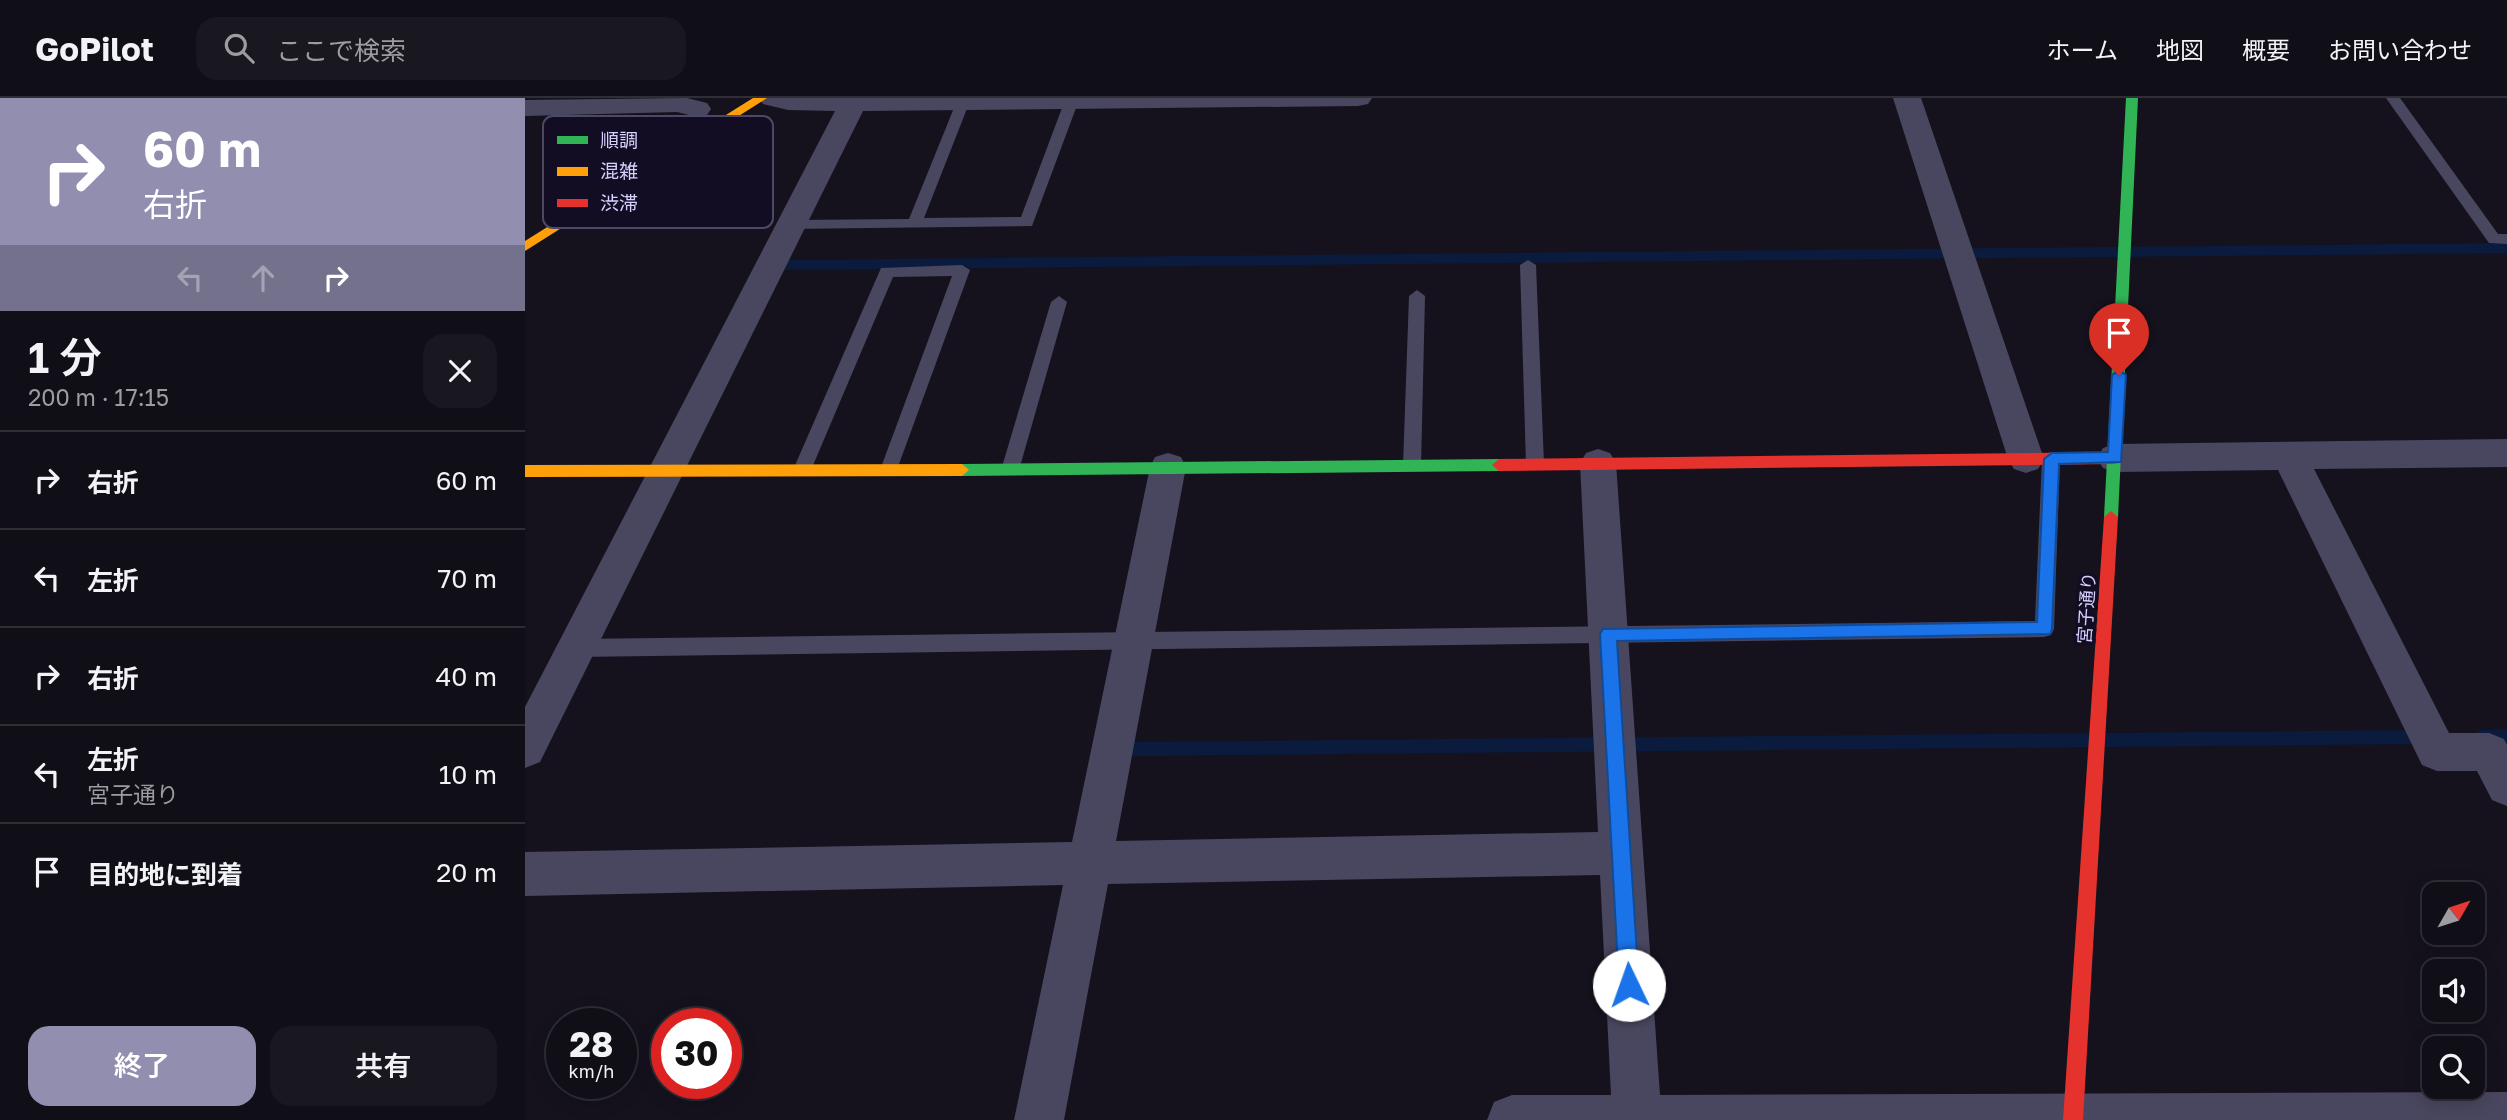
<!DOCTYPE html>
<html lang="ja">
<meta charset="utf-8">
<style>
:root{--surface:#100e16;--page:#19171f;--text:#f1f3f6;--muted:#9c9ca1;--line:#302e35;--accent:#928eb0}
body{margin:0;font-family:"Golos Text","Noto Sans JP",sans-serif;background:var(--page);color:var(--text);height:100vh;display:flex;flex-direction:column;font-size:26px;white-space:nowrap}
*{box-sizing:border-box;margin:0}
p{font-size:23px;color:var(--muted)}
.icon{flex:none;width:38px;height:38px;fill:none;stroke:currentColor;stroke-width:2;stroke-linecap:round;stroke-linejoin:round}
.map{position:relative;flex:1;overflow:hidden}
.details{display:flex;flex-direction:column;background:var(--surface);width:525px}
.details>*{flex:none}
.banner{background:#928eb0;color:#fff;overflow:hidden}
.needle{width:46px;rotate:51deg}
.buttons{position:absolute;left:1897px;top:784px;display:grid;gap:14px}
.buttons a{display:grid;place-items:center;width:63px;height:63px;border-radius:14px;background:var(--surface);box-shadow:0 4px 18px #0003,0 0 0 2px var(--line);font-size:35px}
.speed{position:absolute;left:21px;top:910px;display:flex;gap:14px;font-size:35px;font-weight:700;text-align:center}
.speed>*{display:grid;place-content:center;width:91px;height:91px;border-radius:50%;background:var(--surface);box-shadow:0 4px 18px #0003,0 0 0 2px var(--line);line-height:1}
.speed small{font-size:18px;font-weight:400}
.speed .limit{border:10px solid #d22;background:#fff;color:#111}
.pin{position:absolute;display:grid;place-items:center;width:60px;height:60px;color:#fff;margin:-72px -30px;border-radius:50% 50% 50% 0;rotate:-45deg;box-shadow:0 0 7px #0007}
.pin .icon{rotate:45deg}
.me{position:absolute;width:77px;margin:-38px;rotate:357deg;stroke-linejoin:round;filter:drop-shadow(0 0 5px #0008)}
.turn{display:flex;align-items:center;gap:24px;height:147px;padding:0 28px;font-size:32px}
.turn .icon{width:91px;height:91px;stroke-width:2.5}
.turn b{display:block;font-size:49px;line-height:60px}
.lanes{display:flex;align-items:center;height:66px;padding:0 28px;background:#0003;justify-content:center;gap:35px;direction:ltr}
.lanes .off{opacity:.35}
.round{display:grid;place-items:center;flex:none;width:74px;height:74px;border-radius:21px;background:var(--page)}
.summary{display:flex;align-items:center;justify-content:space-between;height:119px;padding:0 28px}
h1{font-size:42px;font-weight:600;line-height:52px}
.button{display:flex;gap:14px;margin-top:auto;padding:14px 28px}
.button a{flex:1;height:80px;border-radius:21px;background:var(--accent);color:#fff;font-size:28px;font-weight:600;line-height:80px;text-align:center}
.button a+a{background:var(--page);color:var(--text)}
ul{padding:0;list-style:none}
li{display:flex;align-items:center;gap:21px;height:98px;padding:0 28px;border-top:2px solid var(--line)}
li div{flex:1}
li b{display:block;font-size:26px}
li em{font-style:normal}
header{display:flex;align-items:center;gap:42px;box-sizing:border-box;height:98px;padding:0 35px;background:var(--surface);border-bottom:2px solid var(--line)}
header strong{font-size:33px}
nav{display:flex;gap:38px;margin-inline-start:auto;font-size:24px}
.search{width:490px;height:63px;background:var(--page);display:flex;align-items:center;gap:18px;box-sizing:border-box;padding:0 24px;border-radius:21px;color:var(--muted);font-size:26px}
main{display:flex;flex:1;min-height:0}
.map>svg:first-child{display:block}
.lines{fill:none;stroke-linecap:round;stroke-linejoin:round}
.stream-far1{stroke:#0a1b3e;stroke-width:10}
.stream{stroke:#0a1b3e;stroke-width:14}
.lane{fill:#49475f;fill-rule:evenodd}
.street{fill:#49475f;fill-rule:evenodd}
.fast{fill:#30b455;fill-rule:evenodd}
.slow{fill:#ff9f0a;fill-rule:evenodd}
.jam{fill:#e5322d;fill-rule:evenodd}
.route{fill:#1a73e8;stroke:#114b97;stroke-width:2}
.labels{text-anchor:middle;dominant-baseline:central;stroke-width:7;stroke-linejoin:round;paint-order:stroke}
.street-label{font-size:18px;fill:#d6d0ff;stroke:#120d23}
.key{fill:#120d23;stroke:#4d4865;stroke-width:2}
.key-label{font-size:19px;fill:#d6d0ff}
</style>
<header>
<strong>GoPilot</strong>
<div class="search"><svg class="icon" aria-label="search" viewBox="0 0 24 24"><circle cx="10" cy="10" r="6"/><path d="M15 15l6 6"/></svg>ここで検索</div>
<nav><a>ホーム</a><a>地図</a><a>概要</a><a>お問い合わせ</a></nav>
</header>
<main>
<section class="details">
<div class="banner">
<div class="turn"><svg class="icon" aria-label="right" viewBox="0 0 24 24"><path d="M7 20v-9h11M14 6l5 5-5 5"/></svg><div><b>60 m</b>右折</div></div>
<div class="lanes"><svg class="icon off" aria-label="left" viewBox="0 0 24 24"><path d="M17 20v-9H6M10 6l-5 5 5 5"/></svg><svg class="icon off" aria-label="ahead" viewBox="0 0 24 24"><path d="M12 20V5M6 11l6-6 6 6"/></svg><svg class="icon" aria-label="right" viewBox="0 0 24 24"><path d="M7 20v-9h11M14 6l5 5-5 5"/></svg></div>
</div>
<div class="summary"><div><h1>1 分</h1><p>200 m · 17:15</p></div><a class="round"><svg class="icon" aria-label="close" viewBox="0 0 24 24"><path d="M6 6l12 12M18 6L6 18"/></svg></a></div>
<ul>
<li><svg class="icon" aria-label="right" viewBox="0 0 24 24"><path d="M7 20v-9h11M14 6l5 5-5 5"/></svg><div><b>右折</b></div><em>60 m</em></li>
<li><svg class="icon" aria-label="left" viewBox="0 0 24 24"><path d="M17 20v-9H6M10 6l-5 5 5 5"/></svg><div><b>左折</b></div><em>70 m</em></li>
<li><svg class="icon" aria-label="right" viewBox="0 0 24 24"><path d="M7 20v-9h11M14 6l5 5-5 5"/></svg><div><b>右折</b></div><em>40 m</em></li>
<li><svg class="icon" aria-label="left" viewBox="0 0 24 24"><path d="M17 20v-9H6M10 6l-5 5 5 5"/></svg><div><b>左折</b><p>宮子通り</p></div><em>10 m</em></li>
<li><svg class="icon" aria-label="arrive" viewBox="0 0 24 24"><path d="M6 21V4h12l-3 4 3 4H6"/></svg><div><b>目的地に到着</b></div><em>20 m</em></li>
</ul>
<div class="button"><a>終了</a><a>共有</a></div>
</section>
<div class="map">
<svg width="1982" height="1022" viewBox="0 0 1982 1022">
<rect width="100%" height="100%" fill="#15121e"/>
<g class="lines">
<path class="stream-far1" d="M261 167 1982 150"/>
<g class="stream">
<path d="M1958 639 1982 638"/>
<path d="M607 651 1898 639"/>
</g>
<g class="lane">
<path d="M433 0H443L445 3 399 120 496 119 540 2H554L507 128 262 131 259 127 262 123 267 122 384 121Z"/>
<path d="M1861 0H1875L1973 136H1982V146L1964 145Z"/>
<path d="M1003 162 1011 167 1019 366 1016 371H1004L1001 366 995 167Z"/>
<path d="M437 167 445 172 370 377H358L355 372 427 178 368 179 286 372 283 377H271L268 372 356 170Z"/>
<path d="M892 192 900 198 896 367 893 372H881L878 367 884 198Z"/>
<path d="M534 198 542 204 494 372 491 377H479L476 372 526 204Z"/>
<path d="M1526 354 1532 356 1535 361 1529 531 1526 537 1519 539 51 559 44 556 41 550 44 544 51 541 1510 523 1517 361 1520 356Z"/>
</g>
<g class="street">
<path d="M162 0 182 5 186 11 182 17 172 19 152 14 0 18V2Z"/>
<path d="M234 0H847L843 6 833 8 338 13 15 664 0 670V609L310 13 263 12 238 6Z"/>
<path d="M1368 0H1396L1519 361 1513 371 1501 375 1489 371 1483 361Z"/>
<path d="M1982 341V369L1789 371 1924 635H1964L1979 641 1982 647V708L1967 702 1952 673H1912L1897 667 1753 372 1590 374 1578 370 1572 360 1578 350 1590 346Z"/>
<path d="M1073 351 1085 355 1091 365 1135 997 1982 994V1022H962L969 1004 987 997H1086L1075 777 583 786 539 1022H489L538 787 0 798V754L547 744 625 369 630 359 643 355 656 359 661 369 591 743 1073 734 1055 365 1061 355Z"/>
</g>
<g class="fast">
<path d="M1601 0H1613L1593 419 1586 425 1579 419Z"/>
<path d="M974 361 981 367 974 373 437 378 430 372 437 366Z"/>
</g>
<g class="slow">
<path d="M228 0H242L0 153V143Z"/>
<path d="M437 366 444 372 437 378 0 379V367Z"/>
</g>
<g class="jam">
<path d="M1590 354 1597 360 1590 366 974 373 967 367 974 361Z"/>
<path d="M1586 413 1593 419 1558 1022H1538L1579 419Z"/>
</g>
</g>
<path class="route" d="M1594 272 1601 277 1596 364 1534 366 1527 531 1525 536 1092 543 1114 887 1111 894 1104 897 1097 894 1094 887 1075 536 1078 531 1512 524 1519 361 1527 355 1583 354 1587 277Z"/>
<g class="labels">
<g class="street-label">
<text transform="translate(1561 510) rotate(-86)">宮子通り</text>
</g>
</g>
<rect x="18" y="18" width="230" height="112" rx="10" class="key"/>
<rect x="32" y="38" width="31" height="8" fill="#30b455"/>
<rect x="32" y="69" width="31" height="9" fill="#ff9f0a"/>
<rect x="32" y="101" width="31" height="8" fill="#e5322d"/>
<g class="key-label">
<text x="75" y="49">順調</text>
<text x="75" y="80">混雑</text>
<text x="75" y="112">渋滞</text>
</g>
</svg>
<div class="buttons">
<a><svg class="needle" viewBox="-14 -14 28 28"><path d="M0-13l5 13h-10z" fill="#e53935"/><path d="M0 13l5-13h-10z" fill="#9c9ca1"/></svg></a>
<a><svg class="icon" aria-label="sound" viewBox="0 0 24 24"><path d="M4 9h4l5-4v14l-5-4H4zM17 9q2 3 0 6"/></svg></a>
<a><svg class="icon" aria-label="search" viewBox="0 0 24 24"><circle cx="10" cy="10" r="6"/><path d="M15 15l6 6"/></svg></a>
</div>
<div class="speed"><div>28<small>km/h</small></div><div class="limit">30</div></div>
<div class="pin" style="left:1594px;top:277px;background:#d93025"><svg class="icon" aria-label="arrive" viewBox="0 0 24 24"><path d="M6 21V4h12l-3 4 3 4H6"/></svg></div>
<svg class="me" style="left:1104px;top:887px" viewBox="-20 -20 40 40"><circle r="19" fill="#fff"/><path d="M0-13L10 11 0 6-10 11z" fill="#1a73e8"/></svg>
</div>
</main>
